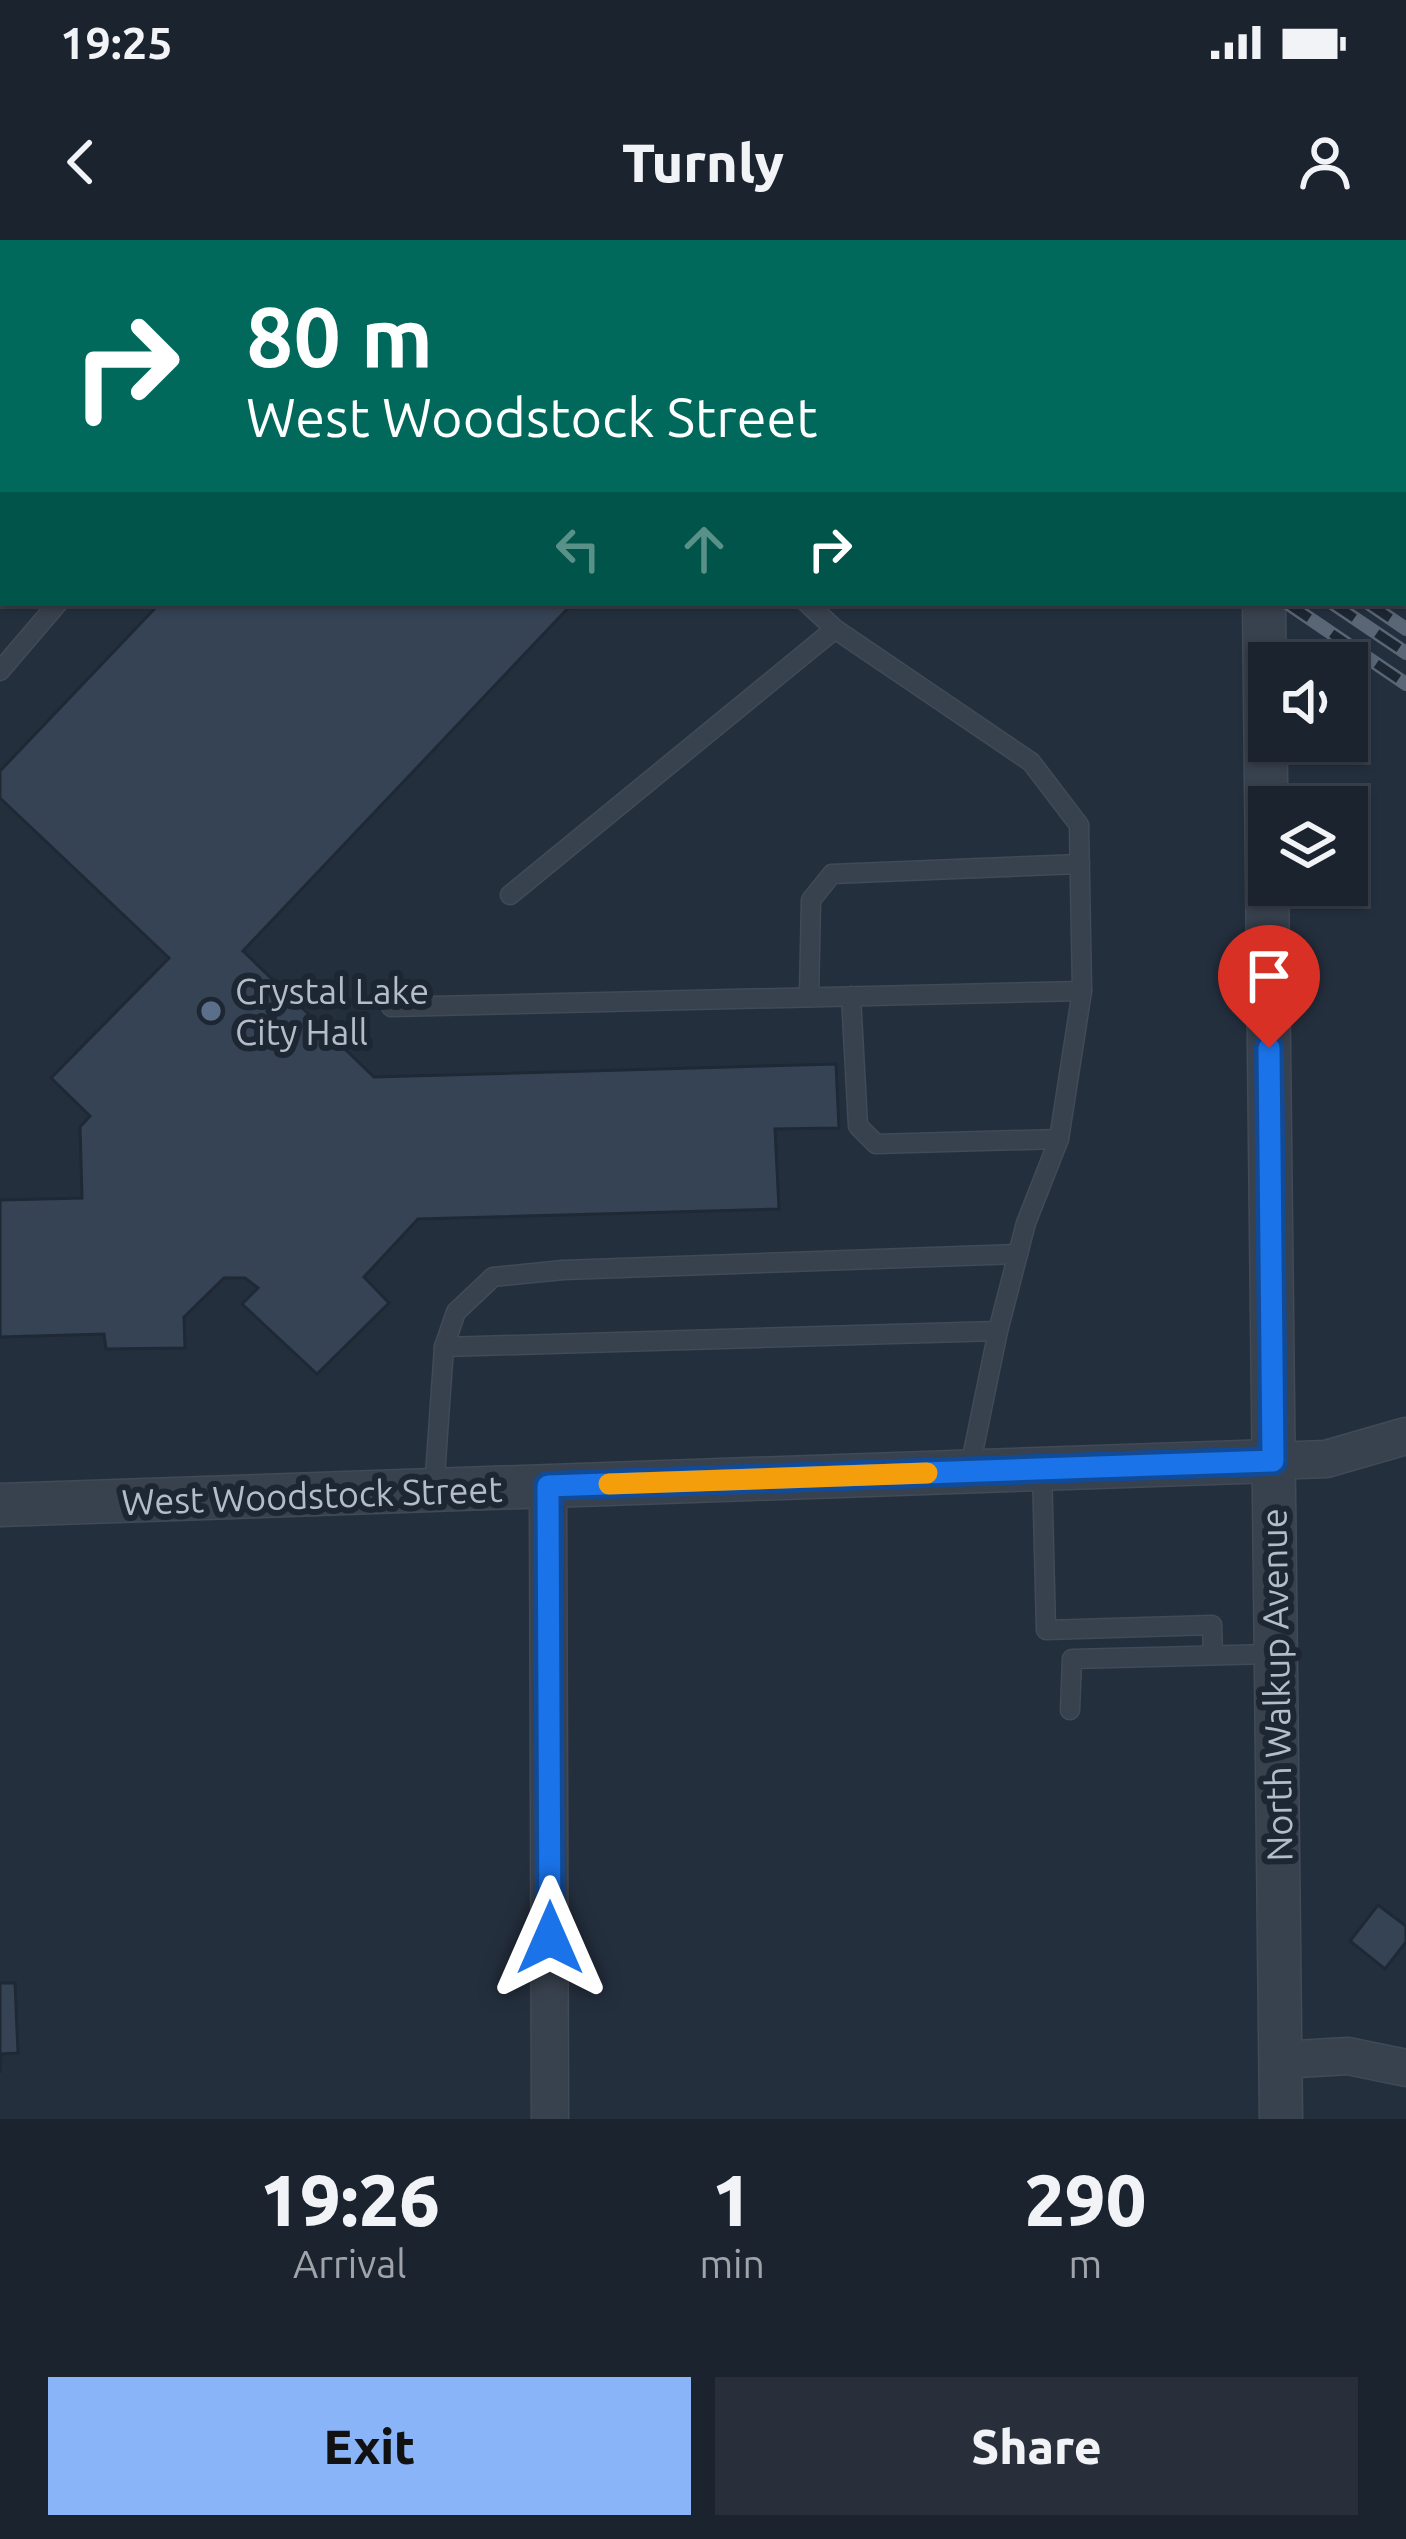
<!DOCTYPE html>
<style>
:root{--surface:#1b232e;--page:#282f3a;--text:#f1f3f6;--muted:#a0a4aa;--line:#39404a;--accent:#8ab4f8}
body{margin:0;font-family:Ubuntu,sans-serif;background:var(--page);color:var(--text);height:100vh;display:flex;flex-direction:column;font-size:45px;white-space:nowrap}
*{box-sizing:border-box;margin:0}
p{font-size:39px;color:var(--muted)}
.icon{flex:none;width:66px;height:66px;fill:none;stroke:currentColor;stroke-width:2;stroke-linecap:round;stroke-linejoin:round}
.map{position:relative;height:1879px;overflow:hidden}
.drawer{display:flex;flex-direction:column;background:var(--surface);flex:1}
.drawer>*{flex:none}
.top-card{position:absolute;left:0px;top:0px;width:1407px;height:366px;box-shadow:0 3px 9px #0004,0 0 0 3px var(--line);background:#00695c;color:#fff;overflow:hidden}
.buttons{position:absolute;left:1248px;top:402px;display:grid;gap:24px}
.buttons a{display:grid;place-items:center;width:120px;height:120px;border-radius:0px;background:var(--surface);box-shadow:0 3px 9px #0004,0 0 0 3px var(--line);font-size:60px}
.pin{position:absolute;display:grid;place-items:center;width:102px;height:102px;color:#fff;margin:-123px -51px;border-radius:50% 50% 50% 0;rotate:-45deg;box-shadow:0 0 12px #0007}
.pin .icon{rotate:45deg}
.me{position:absolute;width:132px;margin:-66px;rotate:0deg;stroke-linejoin:round;filter:drop-shadow(0 0 9px #0008)}
.turn{display:flex;align-items:center;gap:42px;height:252px;padding:0 48px;font-size:54px}
.turn .icon{width:156px;height:156px;stroke-width:2.5}
.turn b{display:block;font-size:84px;line-height:102px}
.lanes{display:flex;align-items:center;height:114px;padding:0 48px;background:#0003;justify-content:center;gap:60px;direction:ltr}
.lanes .off{opacity:.35}
.eta{display:flex;justify-content:space-evenly;align-items:center;height:204px;text-align:center}
.eta b{font-size:72px;font-weight:800;line-height:84px}
.action{display:flex;gap:24px;margin-top:auto;padding:24px 48px}
.action a{flex:1;height:138px;border-radius:0px;background:var(--accent);color:#111;font-size:48px;font-weight:800;line-height:138px;text-align:center}
.action a+a{background:var(--page);color:var(--text)}
.status{display:flex;justify-content:space-between;align-items:center;height:84px;padding:0 60px;background:var(--surface);direction:ltr}
.status svg{height:33px;fill:currentColor}
header{display:flex;justify-content:space-between;align-items:center;height:156px;padding:0 48px;background:var(--surface);font-size:54px;font-weight:800}
.map>svg:first-child{display:block}
.building{fill:#364354;stroke:#1f2835;stroke-width:3}
.lines{fill:none;stroke-linecap:round;stroke-linejoin:round}
.service-casing{stroke:#414a57;stroke-width:21}
.minor-casing{stroke:#414a57;stroke-width:39}
.tertiary-casing{stroke:#414a57;stroke-width:45}
.service{stroke:#38414e;stroke-width:18}
.minor{stroke:#38414e;stroke-width:36}
.tertiary{stroke:#38414e;stroke-width:42}
.rail-casing{stroke:#5a6575;stroke-width:14}
.rail{stroke:#1d2633;stroke-width:9;stroke-dasharray:27;stroke-linecap:butt}
.route-casing{stroke:#114b97;stroke-width:30}
.route{stroke:#1a73e8;stroke-width:21}
.slow{stroke:#f59e0b;stroke-width:21}
.service-dot{fill:#5c6f8a;stroke:#1d2633;stroke-width:4.5}
.labels{text-anchor:middle;dominant-baseline:central;stroke-width:12;stroke-linejoin:round;paint-order:stroke}
.poi-label{font-size:36px;fill:#b4bcc9;stroke:#1d2633;text-anchor:start}
.street-label{font-size:36px;fill:#b4bcc9;stroke:#1d2633}
</style>
<div class="status"><b>19:25</b><svg viewBox="0 0 49 12"><path d="M0 12V9h3v3zM5 12V6h3v6zM10 12V3h3v9zM15 12V0h3v12zM26 1h20v11H26zM47 4h2v5h-2z"/></svg></div>
<header><svg class="icon" aria-label="back" viewBox="0 0 24 24"><path d="M15 5l-7 7 7 7"/></svg>Turnly<svg class="icon" aria-label="person" viewBox="0 0 24 24"><circle cx="12" cy="8" r="4"/><path d="M4 21q1-7 8-7t8 7"/></svg></header>
<div class="map">
<svg width="1406" height="1879" viewBox="0 0 1406 1879">
<rect width="100%" height="100%" fill="#242f3e"/>
<g class="building">
<path d="M160 363H573L243 711 374 837 836 824 839 888 775 889 779 969 418 979 364 1037 389 1063 317 1134 242 1064 258 1048 245 1038H224L184 1077 185 1108 106 1109 104 1094 0 1097V960L82 958 80 887 90 876 51 838 169 718 0 558V531Z"/>
<path d="M1378 1665 1406 1686V1702L1385 1729 1350 1701Z"/>
<path d="M0 1743H15L18 1813 1 1814 0 1833Z"/>
</g>
<g class="lines">
<g class="service-casing">
<g id="service">
<path d="M807 363 835 389"/>
<path d="M0 431 58 363"/>
<path d="M510 655 835 389 1031 522 1079 585 1082 751 1059 899 1026 983 998 1091 969 1232"/>
<path d="M851 756 858 886 876 904 1059 899"/>
<path d="M809 757 811 660 832 634 1080 624"/>
<path d="M391 767 1082 751"/>
<path d="M444 1107 456 1072 493 1037 563 1030 1018 1014"/>
<path d="M1042 1229 1046 1390 1212 1385 1213 1415"/>
<path d="M434 1250 444 1107 998 1091"/>
<path d="M1070 1470 1072 1419 1274 1414"/>
</g>
</g>
<g class="minor-casing">
<g id="minor">
<path d="M1404 260 1406 261"/>
<path d="M1272 1221 1326 1219 1406 1196"/>
<path d="M548 1246 550 1879"/>
<path d="M1280 1820 1348 1816 1406 1828"/>
</g>
</g>
<g class="tertiary-casing">
<g id="tertiary">
<path d="M1260 0V3"/>
<path d="M1264 363 1281 1879"/>
<path d="M0 1265 1272 1221"/>
</g>
</g>
<use href="#service" class="service"/>
<use href="#minor" class="minor"/>
<use href="#tertiary" class="tertiary"/>
<g class="rail-casing">
<g id="rail">
<path d="M761 0 765 3"/>
<path d="M805 0 810 3"/>
<path d="M836 0 840 3"/>
<path d="M1404 361 1406 362"/>
<path d="M1287 363 1406 444"/>
<path d="M1332 363 1406 413"/>
<path d="M1368 363 1406 389"/>
</g>
</g>
<use href="#rail" class="rail"/>
</g>
<g class="lines">
<g class="route-casing">
<path id="route" d="M550 1698 548 1246 1273 1221 1269 808"/>
</g>
<use href="#route" class="route"/>
<path class="slow" d="M609 1244 927 1233"/>
</g>
<circle class="service-dot" cx="211" cy="771" r="12"/>
<g class="labels">
<g class="poi-label">
<text x="235" y="750">Crystal Lake<tspan x="235" dy="41">City Hall</tspan></text>
</g>
<g class="street-label">
<text transform="translate(312 1255) rotate(-2)">West Woodstock Street</text>
<text transform="translate(1276 1445) rotate(-91)">North Walkup Avenue</text>
</g>
</g>
</svg>
<div class="buttons">
<a><svg class="icon" aria-label="sound" viewBox="0 0 24 24"><path d="M4 9h4l5-4v14l-5-4H4zM17 9q2 3 0 6"/></svg></a>
<a><svg class="icon" aria-label="layers" viewBox="0 0 24 24"><path d="M12 4l9 5-9 5-9-5zM3 14l9 5 9-5"/></svg></a>
</div>
<div class="pin" style="left:1269px;top:808px;background:#d93025"><svg class="icon" aria-label="arrive" viewBox="0 0 24 24"><path d="M6 21V4h12l-3 4 3 4H6"/></svg></div>
<svg class="me" style="left:550px;top:1698px" viewBox="-20 -20 40 40"><path d="M0-17L14 15 0 8-14 15z" fill="#1a73e8" stroke="#fff" stroke-width="4"/></svg>
<div class="top-card">
<div class="turn"><svg class="icon" aria-label="right" viewBox="0 0 24 24"><path d="M7 20v-9h11M14 6l5 5-5 5"/></svg><div><b>80 m</b>West Woodstock Street</div></div>
<div class="lanes"><svg class="icon off" aria-label="left" viewBox="0 0 24 24"><path d="M17 20v-9H6M10 6l-5 5 5 5"/></svg><svg class="icon off" aria-label="ahead" viewBox="0 0 24 24"><path d="M12 20V5M6 11l6-6 6 6"/></svg><svg class="icon" aria-label="right" viewBox="0 0 24 24"><path d="M7 20v-9h11M14 6l5 5-5 5"/></svg></div>
</div>
</div>
<section class="drawer">
<div class="eta">
<div><b>19:26</b><p>Arrival</p></div>
<div><b>1</b><p>min</p></div>
<div><b>290</b><p>m</p></div>
</div>
<div class="action"><a>Exit</a><a>Share</a></div>
</section>
